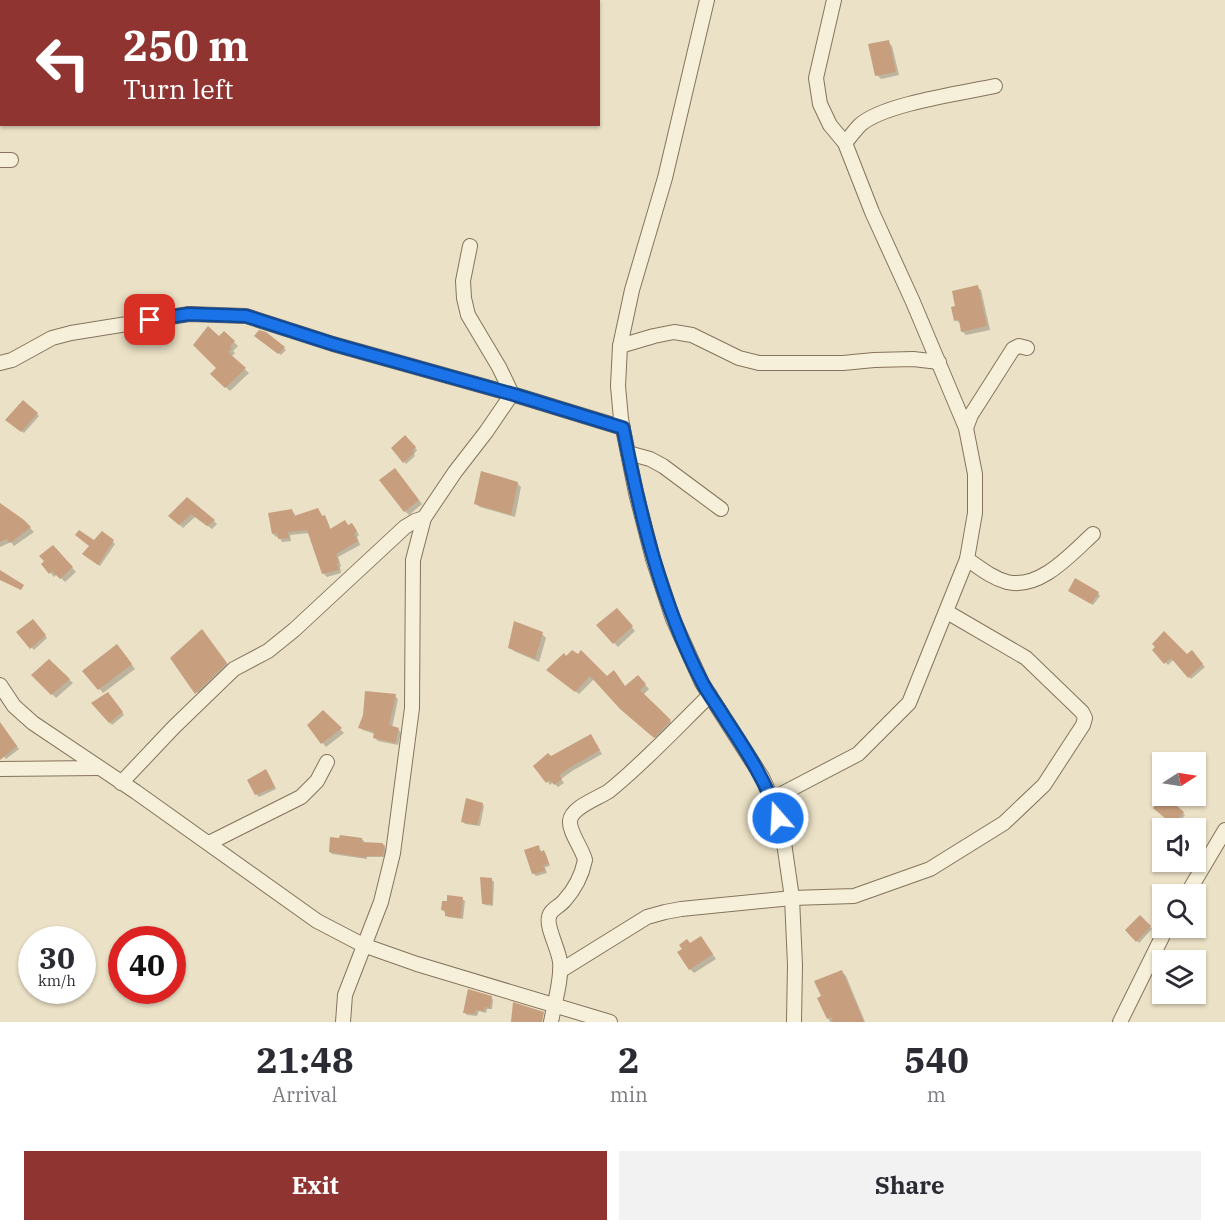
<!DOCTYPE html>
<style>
:root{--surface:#fff;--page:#f2f2f3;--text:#2b2b33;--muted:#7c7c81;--accent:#903431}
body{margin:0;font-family:"IBM Plex Serif",serif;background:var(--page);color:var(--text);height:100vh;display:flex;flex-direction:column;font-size:22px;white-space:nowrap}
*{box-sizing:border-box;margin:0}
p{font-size:20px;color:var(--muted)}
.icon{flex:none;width:33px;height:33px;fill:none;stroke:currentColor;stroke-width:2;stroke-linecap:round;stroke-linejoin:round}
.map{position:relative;height:1022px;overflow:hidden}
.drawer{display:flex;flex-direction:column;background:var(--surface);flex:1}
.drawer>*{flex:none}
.hud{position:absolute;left:0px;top:0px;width:600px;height:126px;box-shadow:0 2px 4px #0004;background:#903431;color:#fff;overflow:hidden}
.needle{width:39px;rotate:78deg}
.buttons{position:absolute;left:1152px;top:752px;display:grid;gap:12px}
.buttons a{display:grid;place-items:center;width:54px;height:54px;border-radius:0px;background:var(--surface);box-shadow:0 2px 4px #0004;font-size:30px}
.speed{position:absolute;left:18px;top:926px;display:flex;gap:12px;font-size:30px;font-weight:700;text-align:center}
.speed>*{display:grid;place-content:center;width:78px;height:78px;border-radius:50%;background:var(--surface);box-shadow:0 2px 4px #0004;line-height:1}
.speed small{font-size:15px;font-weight:400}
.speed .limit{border:9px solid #d22;background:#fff;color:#111}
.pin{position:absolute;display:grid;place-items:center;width:51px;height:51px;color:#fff;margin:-26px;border-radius:12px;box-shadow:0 3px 9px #0006}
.me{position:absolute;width:66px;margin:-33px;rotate:341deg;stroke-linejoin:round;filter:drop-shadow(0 0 4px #0008)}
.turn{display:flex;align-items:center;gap:21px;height:126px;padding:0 24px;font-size:27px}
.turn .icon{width:78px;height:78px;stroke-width:2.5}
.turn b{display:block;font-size:42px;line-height:51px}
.eta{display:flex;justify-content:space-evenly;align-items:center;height:102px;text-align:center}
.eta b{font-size:36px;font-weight:700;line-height:42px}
.action{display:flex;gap:12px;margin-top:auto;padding:12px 24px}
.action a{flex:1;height:69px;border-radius:0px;background:var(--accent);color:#fff;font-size:24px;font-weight:700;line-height:69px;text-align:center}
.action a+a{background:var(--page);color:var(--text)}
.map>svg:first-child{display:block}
.shadow{fill:#0003}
.building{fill:#c79f7e}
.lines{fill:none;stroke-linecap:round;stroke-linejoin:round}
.minor-casing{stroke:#85745d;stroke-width:16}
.minor{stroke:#f6efd9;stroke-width:14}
.route-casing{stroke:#114b97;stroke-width:15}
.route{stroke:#1a73e8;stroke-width:10}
</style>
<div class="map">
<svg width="1225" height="1022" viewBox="0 0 1225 1022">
<rect width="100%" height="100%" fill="#ebe1c6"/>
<g class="shadow">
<path d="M888 42 892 46 899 75 881 79 877 75Z"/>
<path d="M977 287 981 290 990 330 966 335 962 331 961 324 956 320Z"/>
<path d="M224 333 238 346 233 351 235 353 231 357 249 373 230 391 212 374 218 368 219 338Z"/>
<path d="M266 333 286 350 281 355 259 338Z"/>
<path d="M23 402 39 416 24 433 9 422Z"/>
<path d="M405 437 417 450 414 454 415 456 406 464 393 448Z"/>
<path d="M398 473 422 504 409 515 405 511Z"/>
<path d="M517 483 521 487 515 517 480 507 476 504Z"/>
<path d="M187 499 214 521 217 524 212 529 195 517 183 528 174 520Z"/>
<path d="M0 506 23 521 34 532 14 546 11 542 0 547Z"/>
<path d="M318 509 323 517 327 520 331 530 345 522 349 526 352 524 359 535 357 537 360 545 338 557 341 566 340 567 341 573 327 577 324 574 309 533 290 535 291 541 282 542 279 536 276 537 273 534 292 511 295 514V517Z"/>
<path d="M95 542H113L115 544 100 566 86 556Z"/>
<path d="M53 547 76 572 65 582 57 574 54 577 43 564Z"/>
<path d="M1070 591 1098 593 1100 596 1093 605Z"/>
<path d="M621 614 635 631 618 647 598 626Z"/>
<path d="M33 621 47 638 34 650 19 633Z"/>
<path d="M202 631 231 669 202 698 172 658Z"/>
<path d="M542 634 546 638 539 662 514 651 510 647Z"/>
<path d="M121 650 135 669 103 693 85 671Z"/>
<path d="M1154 650 1187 656 1194 654 1205 667 1191 679 1174 659 1168 665Z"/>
<path d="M49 661 73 683 56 698 33 675Z"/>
<path d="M548 670 607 678 626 688 638 677 649 689 643 695 674 725 659 741 626 712 594 679 579 694Z"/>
<path d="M110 696 124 715 112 725 93 704Z"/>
<path d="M395 696 398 699 392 728 398 729 401 733 398 745 378 741 375 738V734L363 730 359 727Z"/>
<path d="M323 712 344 733 326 747 309 726Z"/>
<path d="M0 728 4 729 19 749 6 759 0 752Z"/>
<path d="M591 736 602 754 572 771 561 779 564 783 558 787 553 782 550 785 548 782 551 758Z"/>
<path d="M268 773 276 789 259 797 256 794Z"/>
<path d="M1165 797 1185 815 1176 826 1155 808Z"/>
<path d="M482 804 484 806 480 826 465 824 463 821Z"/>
<path d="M362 839 364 841V844L382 845 386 849 384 857H367V859L332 854 330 852Z"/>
<path d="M539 847 542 853 544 852 546 854 550 866 545 867 547 873 536 876 533 873Z"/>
<path d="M491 879 494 882 493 906 485 905 483 903Z"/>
<path d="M462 899 465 901 463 919 448 917 443 910Z"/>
<path d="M1140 917 1152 929 1139 943 1127 930Z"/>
<path d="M704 942 716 959 694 973 690 969 684 949 690 944Z"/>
<path d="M842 972 846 976 865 1022H830L819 999Z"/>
<path d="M491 997 493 1000 492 1009H487L486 1013 479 1011 477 1016 467 1015 465 1013Z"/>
</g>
<g class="building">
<path d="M889 40 896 72 875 76 868 44Z"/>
<path d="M978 285 987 326 961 332 959 320 954 321 951 307 955 306 952 291Z"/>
<path d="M208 326 219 336 224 331 235 341 230 346 232 348 228 352 246 368 225 388 210 374 216 368 193 345Z"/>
<path d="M259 330 266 332 285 347 278 354 254 336Z"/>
<path d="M23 400 38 413 21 432 5 420Z"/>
<path d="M405 435 416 447 412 451 414 453 403 463 391 448Z"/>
<path d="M395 468 419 500 404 512 379 480Z"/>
<path d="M481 471 518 482 511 515 474 504Z"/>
<path d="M187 497 215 520 207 526 191 514 179 525 168 516Z"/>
<path d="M0 503 24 520 31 527 10 543 7 539 0 542Z"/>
<path d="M318 508 322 516 325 515 330 529 345 520 348 525 352 523 357 531 354 534 358 541 336 554 339 562 337 564 339 570 322 574 307 530 288 532 289 538 278 539 277 533 272 534 268 513 292 509 294 516Z"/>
<path d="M79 530 94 540 102 531 114 540 98 565 82 554 89 546 75 535Z"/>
<path d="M53 545 73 567 60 579 52 571 49 574 41 564 44 561 39 556Z"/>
<path d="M0 570 24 585 21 590 0 580Z"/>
<path d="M1075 578 1099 592 1091 604 1068 591Z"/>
<path d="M617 608 633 626 613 644 596 625Z"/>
<path d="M33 619 46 635 30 649 16 632Z"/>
<path d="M514 621 543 632 535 659 508 648Z"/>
<path d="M202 629 227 663 195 694 170 658Z"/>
<path d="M1164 631 1187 654 1192 650 1203 664 1188 678 1171 658 1164 664 1152 650 1155 647 1152 644Z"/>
<path d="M117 644 132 664 98 690 82 671Z"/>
<path d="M572 650 578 654 581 650 607 676 614 670 625 686 638 675 646 684 640 690 671 720 654 738 620 709 590 676 575 692 546 670 564 653 566 656Z"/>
<path d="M49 659 70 679 51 695 31 675Z"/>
<path d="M365 691 396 694 389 725 399 728 395 743 373 738 374 732 358 728 363 715Z"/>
<path d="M108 692 123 712 109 723 91 703Z"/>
<path d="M323 710 342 728 321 744 307 725Z"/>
<path d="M0 722 17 746 0 760Z"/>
<path d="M591 734 600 750 569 768 559 775 562 779 554 785 550 780 546 783 533 766 548 753 551 756Z"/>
<path d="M266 769 275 787 255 795 247 780Z"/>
<path d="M1164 795 1184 812 1173 825 1153 808Z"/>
<path d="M466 798 483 803 477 825 461 822Z"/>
<path d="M340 835 362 838V842L382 843 385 846 383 856H366V858L329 852 330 837 339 838Z"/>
<path d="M539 845 540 852 544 850 549 864 543 865 545 871 532 874 524 850Z"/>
<path d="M480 877 492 878V904H482Z"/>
<path d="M447 895 463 897 461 918 445 916V911L441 910 442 901H447Z"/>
<path d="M1140 915 1151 926 1136 942 1125 930Z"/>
<path d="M701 936 713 954 689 970 677 952 682 949 679 945 687 939 690 943Z"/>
<path d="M842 970 864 1022H833L831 1017 827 1019 817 998 821 996 814 981Z"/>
<path d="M468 989 492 996 490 1008 485 1007 484 1011 476 1010 475 1014 463 1013Z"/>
<path d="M513 1002 544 1012 542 1022H511Z"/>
</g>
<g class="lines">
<g class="minor-casing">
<g id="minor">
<path d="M707 0 665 178 632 290 620 346 618 386 621 419 636 493 653 559 673 619 702 683 762 777 772 799 783 836 792 898 795 965 794 1022"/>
<path d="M845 143C850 137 855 130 860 125 883 104 962 93 995 86"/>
<path d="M0 160H11"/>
<path d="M620 346 654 336 674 332 692 335 739 358 759 363H843L874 360 913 359 939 362"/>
<path d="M0 363 12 360 52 338 71 333 189 314 246 316 333 344 512 394 623 428"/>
<path d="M966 428 971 415 1013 349 1019 346 1027 348"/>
<path d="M628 453 650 459 663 466 721 509"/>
<path d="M967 559C980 568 992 578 1007 582 1040 590 1071 554 1093 534"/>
<path d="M0 685 14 706 33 723 136 792 317 921 363 945 417 964 610 1022"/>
<path d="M0 769 99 768"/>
<path d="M121 783 174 727 234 669 268 651 294 630 405 527 415 521 424 518 455 472 486 432 512 394 499 367 468 315 464 298 463 281 470 246"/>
<path d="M772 799 858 754 909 703 967 559 975 513V474L966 428 913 302 872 212 845 143 830 125 820 104 816 78 834 0"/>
<path d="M209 843 301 797 317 781 327 762"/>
<path d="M1187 894 1225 830"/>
<path d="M560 971 647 917 665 912 681 909 792 898 854 896 930 869 1004 823 1044 785 1083 725 1085 718 1082 712 1026 658 947 612"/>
<path d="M343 1022 345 995 381 902 393 853 412 708 413 560 424 518"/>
<path d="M551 1022C554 1005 562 979 560 962 559 950 546 927 549 917 550 910 560 906 564 901 575 889 582 875 585 860 582 848 569 832 570 821 571 807 599 798 609 791 645 762 677 727 710 695"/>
<path d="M1120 1022 1167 927"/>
</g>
</g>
<use href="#minor" class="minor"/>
</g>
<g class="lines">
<g class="route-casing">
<path id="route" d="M150 320 189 314 246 316 333 344 512 394 623 428C640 515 661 603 702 682 708 694 717 705 724 717 745 749 766 780 778 818"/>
</g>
<use href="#route" class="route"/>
</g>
</svg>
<div class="buttons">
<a><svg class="needle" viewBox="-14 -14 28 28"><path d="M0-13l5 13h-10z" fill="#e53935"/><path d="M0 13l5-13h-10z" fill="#7c7c81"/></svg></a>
<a><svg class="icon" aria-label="sound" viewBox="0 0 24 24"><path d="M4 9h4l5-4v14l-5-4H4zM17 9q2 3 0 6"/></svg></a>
<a><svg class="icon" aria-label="search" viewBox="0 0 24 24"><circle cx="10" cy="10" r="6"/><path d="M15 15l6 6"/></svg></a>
<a><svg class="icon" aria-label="layers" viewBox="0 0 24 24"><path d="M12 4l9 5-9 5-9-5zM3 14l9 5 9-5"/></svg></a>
</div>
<div class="speed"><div>30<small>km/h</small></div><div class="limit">40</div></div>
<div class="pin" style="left:150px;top:320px;background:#d93025"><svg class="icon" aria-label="arrive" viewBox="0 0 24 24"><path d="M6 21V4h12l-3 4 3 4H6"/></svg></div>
<svg class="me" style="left:778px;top:818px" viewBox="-20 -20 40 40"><circle r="17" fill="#1a73e8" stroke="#fff" stroke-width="3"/><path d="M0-11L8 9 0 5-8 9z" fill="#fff"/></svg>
<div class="hud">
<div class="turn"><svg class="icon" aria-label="left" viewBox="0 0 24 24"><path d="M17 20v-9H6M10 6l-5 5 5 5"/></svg><div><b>250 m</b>Turn left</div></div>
</div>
</div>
<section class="drawer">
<div class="eta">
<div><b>21:48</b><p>Arrival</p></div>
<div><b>2</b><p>min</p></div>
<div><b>540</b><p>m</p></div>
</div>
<div class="action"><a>Exit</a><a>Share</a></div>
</section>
